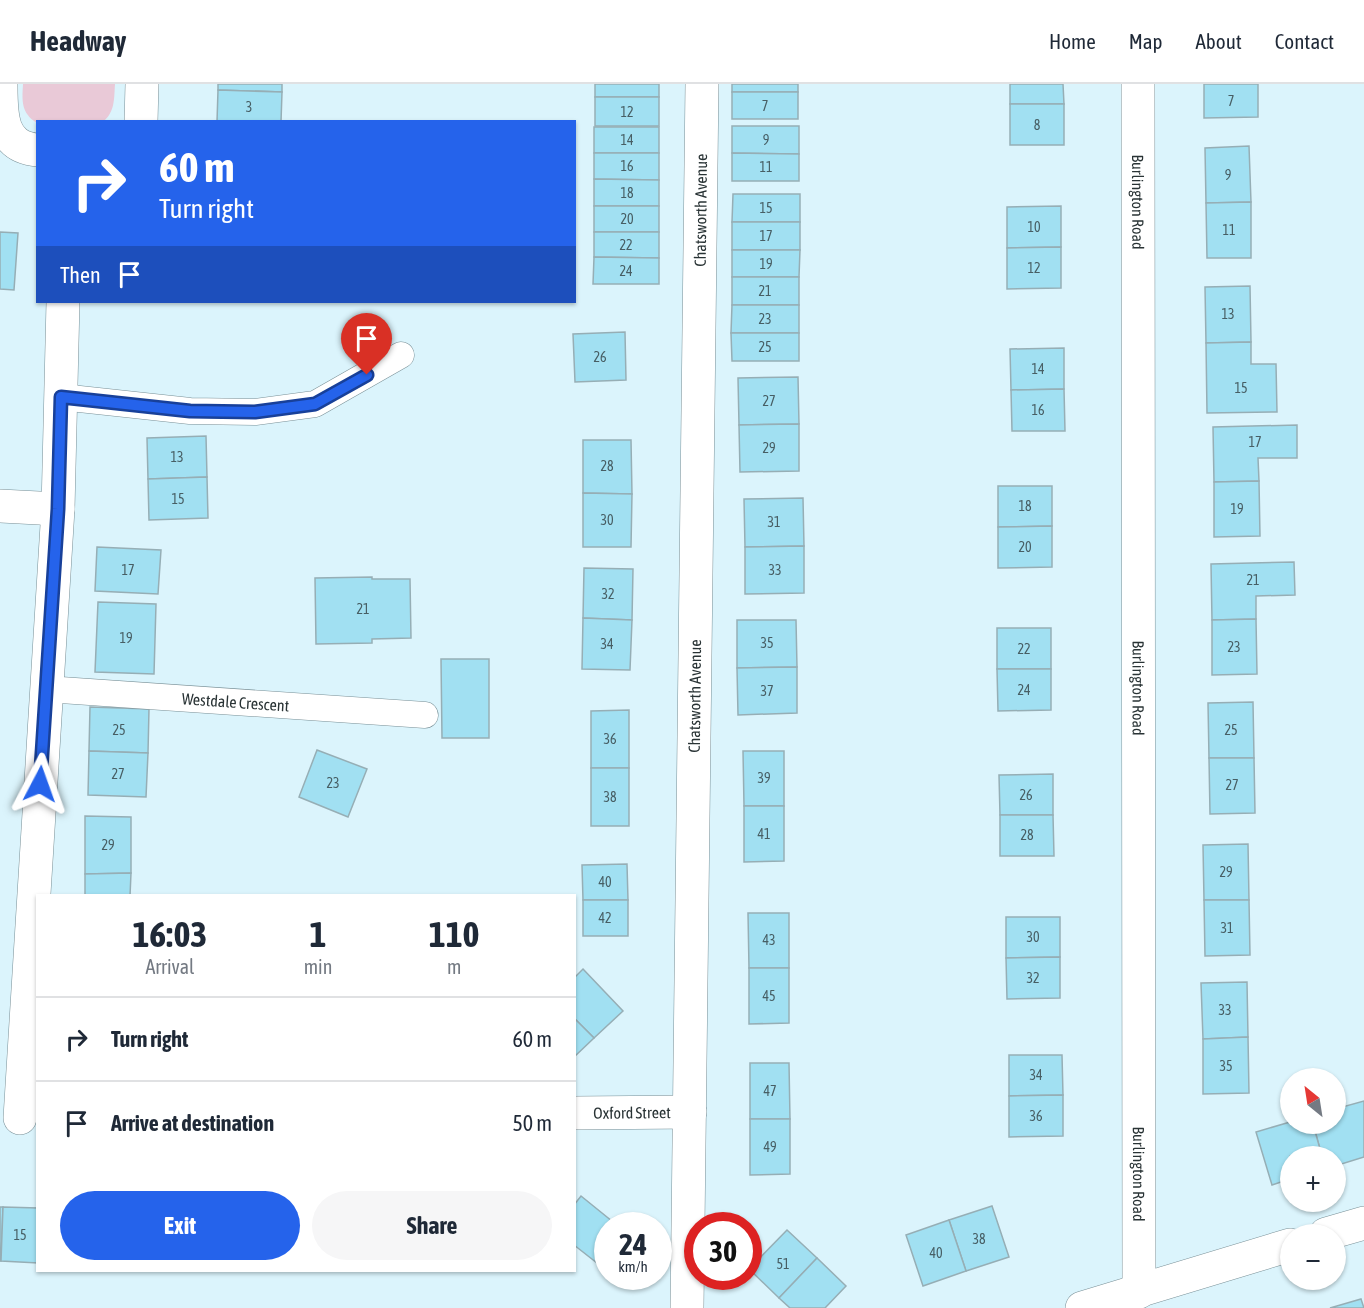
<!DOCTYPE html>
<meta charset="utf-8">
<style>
:root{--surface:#fff;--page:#f6f6f7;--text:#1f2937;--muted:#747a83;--line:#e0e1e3;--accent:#2563eb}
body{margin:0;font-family:"Asap Condensed",sans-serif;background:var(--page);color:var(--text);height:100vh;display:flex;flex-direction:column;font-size:22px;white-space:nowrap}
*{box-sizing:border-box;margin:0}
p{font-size:20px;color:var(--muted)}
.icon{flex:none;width:33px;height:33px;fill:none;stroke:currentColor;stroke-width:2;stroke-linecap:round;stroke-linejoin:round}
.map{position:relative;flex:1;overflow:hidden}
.side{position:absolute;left:36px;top:810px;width:540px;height:378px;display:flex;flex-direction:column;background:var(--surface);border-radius:0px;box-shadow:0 2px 4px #0004}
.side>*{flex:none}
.top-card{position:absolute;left:36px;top:36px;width:540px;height:183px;border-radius:0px;box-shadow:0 2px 4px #0004;background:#2563eb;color:#fff;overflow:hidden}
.needle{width:39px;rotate:330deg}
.fabs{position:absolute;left:1280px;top:984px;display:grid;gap:12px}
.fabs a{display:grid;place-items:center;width:66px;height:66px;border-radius:50%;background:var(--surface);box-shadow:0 2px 4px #0004;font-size:30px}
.speed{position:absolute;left:594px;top:1128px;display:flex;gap:12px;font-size:30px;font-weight:700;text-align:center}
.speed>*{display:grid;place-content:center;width:78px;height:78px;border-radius:50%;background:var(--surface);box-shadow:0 2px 4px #0004;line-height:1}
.speed small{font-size:15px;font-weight:400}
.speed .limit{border:9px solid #d22;background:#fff;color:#111}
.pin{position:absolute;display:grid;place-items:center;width:51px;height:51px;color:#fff;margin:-62px -26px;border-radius:50% 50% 50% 0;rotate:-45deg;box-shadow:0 0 6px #0007}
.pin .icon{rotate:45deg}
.me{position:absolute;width:66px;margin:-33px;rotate:4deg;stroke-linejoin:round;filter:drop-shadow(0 0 4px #0008)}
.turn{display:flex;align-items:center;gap:21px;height:126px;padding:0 24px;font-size:27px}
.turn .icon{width:78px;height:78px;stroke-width:2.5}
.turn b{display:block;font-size:42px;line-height:51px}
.then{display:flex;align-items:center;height:57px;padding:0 24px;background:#0003;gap:12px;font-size:22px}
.eta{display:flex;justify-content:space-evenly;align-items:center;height:102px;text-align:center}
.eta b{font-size:36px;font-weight:700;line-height:42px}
.primary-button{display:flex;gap:12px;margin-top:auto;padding:12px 24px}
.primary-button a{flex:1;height:69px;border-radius:36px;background:var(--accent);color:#fff;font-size:24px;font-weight:700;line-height:69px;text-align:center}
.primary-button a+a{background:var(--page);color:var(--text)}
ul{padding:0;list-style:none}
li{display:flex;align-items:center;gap:18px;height:84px;padding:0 24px;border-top:2px solid var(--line)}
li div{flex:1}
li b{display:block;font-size:22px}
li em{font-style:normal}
header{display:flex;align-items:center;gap:36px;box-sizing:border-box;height:84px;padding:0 30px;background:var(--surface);border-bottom:2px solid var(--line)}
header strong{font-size:28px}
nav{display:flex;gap:33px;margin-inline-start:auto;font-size:21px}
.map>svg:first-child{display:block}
.green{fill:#e9c9d7}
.building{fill:#a1e0f2;stroke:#96aeb5;stroke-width:1.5}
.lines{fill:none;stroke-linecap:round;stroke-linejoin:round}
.service-casing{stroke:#799097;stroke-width:27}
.minor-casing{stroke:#799097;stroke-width:34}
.service{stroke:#fff;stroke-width:26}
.minor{stroke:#fff;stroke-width:33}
.route-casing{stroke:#184099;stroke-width:15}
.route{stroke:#2563eb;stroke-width:10}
.labels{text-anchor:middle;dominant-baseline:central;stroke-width:4.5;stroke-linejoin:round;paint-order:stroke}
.number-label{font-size:14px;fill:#475e64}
.street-label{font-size:16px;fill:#293335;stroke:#fff}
</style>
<header>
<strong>Headway</strong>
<nav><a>Home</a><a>Map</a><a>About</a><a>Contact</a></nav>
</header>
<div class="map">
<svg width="1364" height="1224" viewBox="0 0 1364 1224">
<rect width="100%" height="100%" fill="#dbf4fc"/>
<path class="green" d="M23 0H115C114 15 115 27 104 37L37 39C21 29 22 17 23 0Z"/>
<g class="building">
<path d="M218 0H282V8L218 6Z"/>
<rect x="595" y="0" width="64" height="13"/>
<rect x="732" y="0" width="66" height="8"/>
<path d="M1010 0H1063L1064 20H1010Z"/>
<path d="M1204 0H1258V33L1204 34Z"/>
<path d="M218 6 282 8 281 38H217Z"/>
<rect x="732" y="8" width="66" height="27"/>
<rect x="595" y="13" width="64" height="29"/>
<rect x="1010" y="20" width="54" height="41"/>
<path d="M732 42H799V70L732 69Z"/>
<rect x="594" y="43" width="65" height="26"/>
<path d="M1249 62 1251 118 1206 119 1205 64Z"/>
<path d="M594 69H659V96L594 95Z"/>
<path d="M732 69 799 70V97H732Z"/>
<path d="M594 95 659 96V122H594Z"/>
<path d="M733 110H800V138H732Z"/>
<path d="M1251 118V174H1207L1206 119Z"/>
<rect x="594" y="122" width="65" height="26"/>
<path d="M1061 122V163L1007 164V123Z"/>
<rect x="732" y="138" width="68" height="28"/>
<path d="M0 148 18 149 14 206 0 205Z"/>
<path d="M594 148H659V174L594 173Z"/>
<path d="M1061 163V204L1007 205V164Z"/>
<path d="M732 166H800L799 193H732Z"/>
<path d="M594 173 659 174V200H593Z"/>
<rect x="732" y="193" width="67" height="28"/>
<path d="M1250 202 1251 258 1206 259 1205 203Z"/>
<path d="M732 221H799V249H731Z"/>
<path d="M625 248 626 296 575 298 573 250Z"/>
<path d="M731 249H799V277H732Z"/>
<path d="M1251 258V280H1276L1277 328 1207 329 1206 259Z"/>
<path d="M1064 264V305L1011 306 1010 265Z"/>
<path d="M798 293 799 340 739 341 738 294Z"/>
<path d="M1064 305 1065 347H1012L1011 306Z"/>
<path d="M799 340V387L740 388 739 341Z"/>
<path d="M1297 341V374H1258L1259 397 1214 398 1213 343Z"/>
<path d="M206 352 207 393 148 395 147 354Z"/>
<path d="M583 356H631L632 410 583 409Z"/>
<path d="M207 393 208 434 149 436 148 395Z"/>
<path d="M1259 397 1260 452 1214 453V398Z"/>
<path d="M998 402H1052V442L998 443Z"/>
<path d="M583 409 632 410 631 463H583Z"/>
<path d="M803 414 804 462 745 463 744 415Z"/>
<path d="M1052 442V483L998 484V443Z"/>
<path d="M804 462V509L745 510V463Z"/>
<path d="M97 463 161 466 158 510 95 507Z"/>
<path d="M1294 478 1295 511 1256 512V535L1212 536 1211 480Z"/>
<path d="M584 484 633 485 632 536 583 534Z"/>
<path d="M372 493V495H410L411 554 372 555V559L316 560 315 494Z"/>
<path d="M98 518 156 520 154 590 95 588Z"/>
<path d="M583 534 632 536 630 586 582 585Z"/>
<path d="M1256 535 1257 590 1212 591V536Z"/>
<path d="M737 536H796L797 583 737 584Z"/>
<rect x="997" y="544" width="54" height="41"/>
<path d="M441 575H489V654H442Z"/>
<path d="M797 583V629L738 631 737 584Z"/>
<path d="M997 585H1051V626L998 627Z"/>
<path d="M1253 618 1254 674H1209L1208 619Z"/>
<path d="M90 623 149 625 148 669 89 667Z"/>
<path d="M629 626V684H591V627Z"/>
<path d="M317 666 367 685 348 733 299 713Z"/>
<path d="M89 667 148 669 146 713 88 711Z"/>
<path d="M743 667H784V722H744Z"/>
<path d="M1209 674H1254L1255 729 1210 730Z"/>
<rect x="591" y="684" width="38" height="58"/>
<path d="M1053 690V731H1000L999 691Z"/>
<path d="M744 722H784V777L744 778Z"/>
<path d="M1000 731H1053L1054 772H1000Z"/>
<path d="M85 732 131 733V789L85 790Z"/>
<path d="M1248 760 1249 816H1204L1203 761Z"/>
<path d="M627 780 628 816H583L582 781Z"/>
<path d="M131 789 130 812H85V790Z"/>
<rect x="583" y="816" width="45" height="36"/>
<path d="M1204 816H1249L1250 871 1205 872Z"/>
<path d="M748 829H789V884H749Z"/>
<path d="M1006 833H1060V873L1006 874Z"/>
<path d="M1060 873V914L1007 915 1006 874Z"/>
<path d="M749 884H789V939L749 940Z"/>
<path d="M583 885 623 927 594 954 574 934V894Z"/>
<path d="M1247 898 1248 953 1203 955 1201 899Z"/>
<path d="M574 934 594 954 574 973Z"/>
<path d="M1248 953 1249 1009 1203 1010V955Z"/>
<path d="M1009 971H1062L1063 1011 1009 1012Z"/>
<path d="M750 979H789L790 1035H750Z"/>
<path d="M1063 1011V1052L1009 1053V1012Z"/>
<path d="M1364 1017V1073L1335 1082V1072H1322L1313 1040H1335V1025Z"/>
<path d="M750 1035H790V1090L750 1091Z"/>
<path d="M1290 1038 1313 1040 1322 1072H1290V1095L1272 1101 1256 1048Z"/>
<path d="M581 1112 618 1142H608V1166L597 1179 574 1161V1121Z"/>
<path d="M992 1122 1009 1173 966 1187 949 1136Z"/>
<path d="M0 1123H3L1 1177H0Z"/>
<path d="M3 1123 38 1124V1179L1 1177Z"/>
<path d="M949 1136 966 1187 923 1202 906 1151Z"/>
<path d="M787 1146 817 1174 779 1214 749 1185Z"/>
<path d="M817 1174 846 1202 825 1224H790L779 1214Z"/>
<path d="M1361 1215 1364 1224H1330Z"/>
</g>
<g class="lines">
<g class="service-casing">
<g id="service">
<path d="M61 313 190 327 255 328 315 320 401 271"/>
<path id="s1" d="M46 605 425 631"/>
</g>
</g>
<g class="minor-casing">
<g id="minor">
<path d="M1 0C1 30 0 63 38 66"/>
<path id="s2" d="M1138 0 1139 1208"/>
<path d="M141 38 142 0"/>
<path d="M0 422 58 425"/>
<path id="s3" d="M574 1029 690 1028"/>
<path d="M20 1034 58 425 63 218"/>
<path d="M1326 1150 1364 1139"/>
<path id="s4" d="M687 1224 702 0"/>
<path d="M1082 1224 1290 1161"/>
</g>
</g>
<use href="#service" class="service"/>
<use href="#minor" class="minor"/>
</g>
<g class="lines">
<g class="route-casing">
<path id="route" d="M40 700 58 425 61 313 190 327 255 328 315 320 367 291"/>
</g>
<use href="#route" class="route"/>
</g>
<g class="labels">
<g class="number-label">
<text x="1231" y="17">7</text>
<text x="765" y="22">7</text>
<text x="249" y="23">3</text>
<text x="627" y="28">12</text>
<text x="1037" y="41">8</text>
<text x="627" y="56">14</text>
<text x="766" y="56">9</text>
<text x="627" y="82">16</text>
<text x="766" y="83">11</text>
<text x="1228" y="91">9</text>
<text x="627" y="109">18</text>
<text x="766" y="124">15</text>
<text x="627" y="135">20</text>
<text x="1034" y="143">10</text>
<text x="1229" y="146">11</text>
<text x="766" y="152">17</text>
<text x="626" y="161">22</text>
<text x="766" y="180">19</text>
<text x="1034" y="184">12</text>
<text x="626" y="187">24</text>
<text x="765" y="207">21</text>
<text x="1228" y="230">13</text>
<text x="765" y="235">23</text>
<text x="765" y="263">25</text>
<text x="600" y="273">26</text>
<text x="1038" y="285">14</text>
<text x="1241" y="304">15</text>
<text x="769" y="317">27</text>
<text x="1038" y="326">16</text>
<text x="1255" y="358">17</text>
<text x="769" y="364">29</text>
<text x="177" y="373">13</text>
<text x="607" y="382">28</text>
<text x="178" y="415">15</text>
<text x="1025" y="422">18</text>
<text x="1237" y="425">19</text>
<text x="607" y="436">30</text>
<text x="774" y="438">31</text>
<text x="1025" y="463">20</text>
<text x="128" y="486">17</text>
<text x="775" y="486">33</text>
<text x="1253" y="496">21</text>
<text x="608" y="510">32</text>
<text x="363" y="525">21</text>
<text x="126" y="554">19</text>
<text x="767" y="559">35</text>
<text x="607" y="560">34</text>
<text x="1234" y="563">23</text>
<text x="1024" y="565">22</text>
<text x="1024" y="606">24</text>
<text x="767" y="607">37</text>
<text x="119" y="646">25</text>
<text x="1231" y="646">25</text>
<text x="610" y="655">36</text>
<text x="118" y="690">27</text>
<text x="764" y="694">39</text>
<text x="333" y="699">23</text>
<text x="1232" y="701">27</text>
<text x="1026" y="711">26</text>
<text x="610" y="713">38</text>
<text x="764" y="750">41</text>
<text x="1027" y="751">28</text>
<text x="108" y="761">29</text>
<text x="1226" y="788">29</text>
<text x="605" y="798">40</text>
<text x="605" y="834">42</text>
<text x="1227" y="844">31</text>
<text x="1033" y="853">30</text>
<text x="769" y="856">43</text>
<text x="1033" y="894">32</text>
<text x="769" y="912">45</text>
<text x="1225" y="926">33</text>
<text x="1226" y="982">35</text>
<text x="1036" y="991">34</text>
<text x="770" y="1007">47</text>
<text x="1036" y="1032">36</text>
<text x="770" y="1063">49</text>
<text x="20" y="1151">15</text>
<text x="979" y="1155">38</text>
<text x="936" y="1169">40</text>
<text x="783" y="1180">51</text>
</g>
<g class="street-label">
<text stroke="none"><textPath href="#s2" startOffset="118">Burlington Road</textPath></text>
<text stroke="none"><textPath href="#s4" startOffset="1098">Chatsworth Avenue</textPath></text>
<text stroke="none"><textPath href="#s2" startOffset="604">Burlington Road</textPath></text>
<text stroke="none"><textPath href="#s4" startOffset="612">Chatsworth Avenue</textPath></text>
<text stroke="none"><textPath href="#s1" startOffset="190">Westdale Crescent</textPath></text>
<text stroke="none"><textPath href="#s3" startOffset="58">Oxford Street</textPath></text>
<text stroke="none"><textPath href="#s2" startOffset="1090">Burlington Road</textPath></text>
</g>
</g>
</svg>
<div class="fabs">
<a><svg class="needle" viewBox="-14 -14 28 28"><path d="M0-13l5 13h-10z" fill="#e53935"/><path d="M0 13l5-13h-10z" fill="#747a83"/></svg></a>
<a>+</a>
<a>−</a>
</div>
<div class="speed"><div>24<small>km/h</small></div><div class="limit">30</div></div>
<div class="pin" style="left:367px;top:291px;background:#d93025"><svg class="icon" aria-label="arrive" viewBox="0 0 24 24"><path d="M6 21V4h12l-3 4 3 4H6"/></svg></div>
<svg class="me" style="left:40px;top:700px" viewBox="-20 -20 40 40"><path d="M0-17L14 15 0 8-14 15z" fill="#2563eb" stroke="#fff" stroke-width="4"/></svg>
<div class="top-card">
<div class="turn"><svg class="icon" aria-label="right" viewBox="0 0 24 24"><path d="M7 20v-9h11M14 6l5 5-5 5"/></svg><div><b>60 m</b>Turn right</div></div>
<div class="then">Then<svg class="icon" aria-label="arrive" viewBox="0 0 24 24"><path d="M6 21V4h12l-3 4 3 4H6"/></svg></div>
</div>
<section class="side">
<div class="eta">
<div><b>16:03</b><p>Arrival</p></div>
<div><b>1</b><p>min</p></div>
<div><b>110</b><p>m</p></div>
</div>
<ul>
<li><svg class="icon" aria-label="right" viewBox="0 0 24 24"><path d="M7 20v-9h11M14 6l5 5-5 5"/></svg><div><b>Turn right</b></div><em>60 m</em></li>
<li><svg class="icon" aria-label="arrive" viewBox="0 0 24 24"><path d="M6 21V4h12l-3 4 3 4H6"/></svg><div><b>Arrive at destination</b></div><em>50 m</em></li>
</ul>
<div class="primary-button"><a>Exit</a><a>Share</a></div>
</section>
</div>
